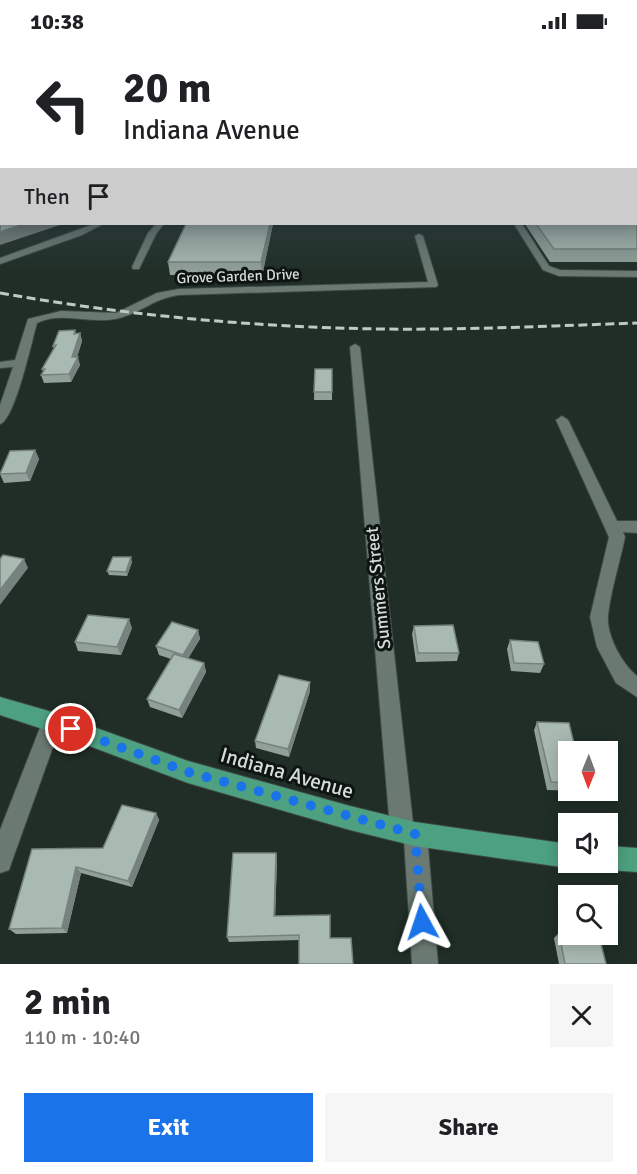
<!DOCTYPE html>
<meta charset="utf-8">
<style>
:root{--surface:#fff;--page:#f6f6f6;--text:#202124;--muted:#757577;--accent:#1a73e8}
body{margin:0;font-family:Signika,sans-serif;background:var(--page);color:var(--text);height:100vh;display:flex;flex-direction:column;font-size:22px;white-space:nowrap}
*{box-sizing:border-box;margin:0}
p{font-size:20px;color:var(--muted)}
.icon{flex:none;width:33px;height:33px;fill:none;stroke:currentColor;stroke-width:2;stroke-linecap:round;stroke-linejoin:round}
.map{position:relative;height:922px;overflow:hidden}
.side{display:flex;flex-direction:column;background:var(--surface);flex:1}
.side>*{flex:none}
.hud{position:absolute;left:0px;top:0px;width:638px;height:183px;box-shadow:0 3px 15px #0003;background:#fff;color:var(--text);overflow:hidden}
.needle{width:39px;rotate:181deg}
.tools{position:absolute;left:558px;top:699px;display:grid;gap:12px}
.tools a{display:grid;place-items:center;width:60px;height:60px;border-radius:0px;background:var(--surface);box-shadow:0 3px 15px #0003;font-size:30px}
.pin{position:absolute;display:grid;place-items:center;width:51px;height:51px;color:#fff;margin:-26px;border:3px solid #fff;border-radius:50%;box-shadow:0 2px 6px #0007}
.me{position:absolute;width:66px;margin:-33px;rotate:355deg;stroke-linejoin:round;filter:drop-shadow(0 0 4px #0008)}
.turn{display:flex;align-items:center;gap:21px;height:126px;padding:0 24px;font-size:27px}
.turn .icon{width:78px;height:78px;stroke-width:2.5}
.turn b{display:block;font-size:42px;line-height:51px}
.then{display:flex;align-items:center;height:57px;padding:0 24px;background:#0003;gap:12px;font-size:22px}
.round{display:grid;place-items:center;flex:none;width:63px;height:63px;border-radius:0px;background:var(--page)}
.summary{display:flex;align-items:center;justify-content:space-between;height:102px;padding:0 24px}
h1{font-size:36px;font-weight:700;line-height:45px}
.action{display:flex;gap:12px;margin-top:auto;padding:12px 24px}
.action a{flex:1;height:69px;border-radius:0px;background:var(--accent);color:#fff;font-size:24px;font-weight:700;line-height:69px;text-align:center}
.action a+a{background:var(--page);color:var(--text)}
.status{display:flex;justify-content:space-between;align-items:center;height:42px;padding:0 30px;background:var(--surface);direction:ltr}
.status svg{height:16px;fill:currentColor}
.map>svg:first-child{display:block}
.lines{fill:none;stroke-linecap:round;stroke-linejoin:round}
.minor-casing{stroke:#3e4944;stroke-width:2}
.major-casing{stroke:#3e4944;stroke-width:2}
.minor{fill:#6a7a72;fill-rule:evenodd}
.major{fill:#4da180;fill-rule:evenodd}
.rail{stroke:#c0c9c4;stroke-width:3;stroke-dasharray:9 4.5;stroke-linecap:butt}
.wall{fill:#91a099}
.shaded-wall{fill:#76827d}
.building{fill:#a9bab2;stroke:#76827d;stroke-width:1.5}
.route{stroke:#1a73e8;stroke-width:10;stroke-dasharray:0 18}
.labels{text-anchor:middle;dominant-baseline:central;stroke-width:6;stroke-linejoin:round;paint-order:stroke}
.far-street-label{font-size:15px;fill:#d4dcd8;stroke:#0e1411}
.street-label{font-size:18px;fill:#d4dcd8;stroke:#0e1411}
.near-street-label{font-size:21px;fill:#d4dcd8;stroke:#0e1411}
</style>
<div class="status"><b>10:38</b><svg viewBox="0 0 49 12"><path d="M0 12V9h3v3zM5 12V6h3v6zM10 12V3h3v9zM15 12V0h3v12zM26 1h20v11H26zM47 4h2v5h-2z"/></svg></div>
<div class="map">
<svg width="637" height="922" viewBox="0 0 637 922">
<rect width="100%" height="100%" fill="#202e27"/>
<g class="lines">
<g class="minor-casing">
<g id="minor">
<rect x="636" y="147" width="1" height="4"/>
<rect x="0" y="150" width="2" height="5"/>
<path d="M94 182H103L82 193 0 222V216Z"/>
<path d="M156 182H164L156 192 139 227H133L132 225 148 191Z"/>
<path d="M514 182H522L549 224 560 228 637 229V235L559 234 543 228Z"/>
<path d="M419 192 423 194 438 243 436 245 179 253C154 256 138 273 115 277 88 282 62 269 37 281 32 298 15 378 0 382V363L13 325 0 326V320L15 318 28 277 61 269 116 271 157 251 179 247 428 240 415 194Z"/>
<path d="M355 302 360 305 413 781 423 784 427 792 438 922H412L404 798 394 795 390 787 350 305Z"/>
<path d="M562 374 568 378 617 479H637V491L623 490 625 495C620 520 611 547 608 573 606 593 622 622 637 634V655L616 641 597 605 590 575 609 495 556 378Z"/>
<path d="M52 670 59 673 62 680 12 819 9 828 0 831V788L45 673Z"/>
</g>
</g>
<g class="major-casing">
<g id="major">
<rect x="636" y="112" width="1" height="4"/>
<path d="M0 655 52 670 188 719 350 764 415 780 568 802V820H577L568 826 415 804 350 788 188 741 52 690 0 673Z"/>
<path d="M608 804 637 806V830L608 828 599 825 598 820H608Z"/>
</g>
</g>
<use href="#minor" class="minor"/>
<use href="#major" class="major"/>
<path class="rail" d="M0 251C125 273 251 285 379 287 465 288 551 284 637 281"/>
</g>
<g class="wall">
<path d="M637 156V220H550L525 182H636Z"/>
<path d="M186 182H273L262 234 170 233 168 220Z"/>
<path d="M75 288 76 292 80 291 82 299 77 315 80 323 71 340 44 341 41 333 43 330 42 327 54 307 53 304Z"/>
<path d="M315 327H332V358H314Z"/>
<path d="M35 408 39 417 30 439 4 441 0 432Z"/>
<path d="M132 520 127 534 109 533 107 529Z"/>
<path d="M414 584 459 611 457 619 416 620 412 592Z"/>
<path d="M132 586 121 613 78 609 75 600Z"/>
<path d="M198 588 200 597 188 616 204 621 206 630 182 676 150 665 147 657 171 617 159 613 156 604Z"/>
<path d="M510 598 544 622 540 631 511 629 507 607Z"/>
<path d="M310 649 289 715 256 706 255 699Z"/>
<path d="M537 680 568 710V748H580V749L547 748 534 688Z"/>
<path d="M156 771 159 778 132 845 81 831 67 891 16 892 9 887 32 807 103 806Z"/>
<path d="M276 811 277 817 275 874 330 873 299 898 229 900 227 895Z"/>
<path d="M559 891 606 922H559L554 896Z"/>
</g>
<g class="shaded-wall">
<path d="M24 182H63L0 203V190Z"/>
<path d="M270 182H273L262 234 261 220Z"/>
<path d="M80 291 82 299 76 319 78 315 80 323 71 340 69 332 72 315Z"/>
<path d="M35 408 39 417 30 439 26 431Z"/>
<path d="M131 515 132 520 127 534 126 530Z"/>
<path d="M24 517 28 526 0 563V548Z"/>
<path d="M129 577 132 586 121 613 117 605Z"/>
<path d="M198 588 200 597 185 622 183 613Z"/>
<path d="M204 621 206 630 182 676 179 668Z"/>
<path d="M310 640V649L289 715 288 707Z"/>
<path d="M156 771 159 778 132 845 128 839Z"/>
<path d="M276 811 277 817 275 880 274 874Z"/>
<path d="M76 825 81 831 67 891 62 886Z"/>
</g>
<g class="building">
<path d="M0 101H2V130L0 128 1 116H0Z"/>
<path d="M636 156H637V207H554L536 182H636Z"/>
<path d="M2 158V182H24L0 190V159Z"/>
<path d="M186 182H270L261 220H168Z"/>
<path d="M75 288 74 292 80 291 72 315H78L69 332 41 333 45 327H42L56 303 53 304 59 289Z"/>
<path d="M315 327H332V350H314Z"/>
<path d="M35 408 26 431 0 432 10 409Z"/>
<path d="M3 513 24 517 0 548V517Z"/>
<path d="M113 515H131L126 530 107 529Z"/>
<path d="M88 573 129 577 117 605 75 600Z"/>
<path d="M172 580 198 588 183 613 156 604Z"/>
<path d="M453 583 459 611H418L414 584Z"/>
<path d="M510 598 538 600 544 622 514 621Z"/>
<path d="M174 612 204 621 179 668 147 657Z"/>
<path d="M279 633 310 640 288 707 255 699Z"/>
<path d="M537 680 569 681 576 710H568V741L551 740Z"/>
<path d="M122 763 156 771 128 839 76 825 62 886 9 887 32 807 103 806Z"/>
<path d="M233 811H276L274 874 330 873V896H351L353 922H299V893L227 895Z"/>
<path d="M559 891 568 892 599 894 606 922H565Z"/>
</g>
<linearGradient id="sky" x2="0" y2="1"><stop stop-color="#121915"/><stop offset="0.44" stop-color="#3c4c52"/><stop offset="1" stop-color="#3c4c52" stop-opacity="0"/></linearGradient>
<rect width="637" height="231" fill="url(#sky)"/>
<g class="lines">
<path class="route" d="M71 687 188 730 415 792 422 880"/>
</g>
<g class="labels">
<g class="far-street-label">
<text transform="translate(238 234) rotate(-2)">Grove Garden Drive</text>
</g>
<g class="street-label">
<text transform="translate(378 546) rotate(-96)">Summers Street</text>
</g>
<g class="near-street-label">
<text transform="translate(287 731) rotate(16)">Indiana Avenue</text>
</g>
</g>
</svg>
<div class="tools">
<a><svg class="needle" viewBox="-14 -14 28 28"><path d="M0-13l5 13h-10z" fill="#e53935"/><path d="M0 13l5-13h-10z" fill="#757577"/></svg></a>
<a><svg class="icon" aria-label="sound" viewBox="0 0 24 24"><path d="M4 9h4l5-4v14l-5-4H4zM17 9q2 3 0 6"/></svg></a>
<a><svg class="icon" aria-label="search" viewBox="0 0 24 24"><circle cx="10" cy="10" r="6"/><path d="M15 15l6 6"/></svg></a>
</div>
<div class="pin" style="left:71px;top:687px;background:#d93025"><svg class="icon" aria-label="arrive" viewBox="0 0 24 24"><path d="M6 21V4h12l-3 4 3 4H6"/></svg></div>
<svg class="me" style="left:422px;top:880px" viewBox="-20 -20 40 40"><path d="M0-17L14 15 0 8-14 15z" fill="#1a73e8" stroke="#fff" stroke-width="4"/></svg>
<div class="hud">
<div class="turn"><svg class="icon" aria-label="left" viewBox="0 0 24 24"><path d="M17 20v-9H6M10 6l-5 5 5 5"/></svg><div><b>20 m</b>Indiana Avenue</div></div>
<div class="then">Then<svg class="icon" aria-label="arrive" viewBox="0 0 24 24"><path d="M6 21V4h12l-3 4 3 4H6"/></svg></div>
</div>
</div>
<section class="side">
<div class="summary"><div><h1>2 min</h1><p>110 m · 10:40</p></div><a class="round"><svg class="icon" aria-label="close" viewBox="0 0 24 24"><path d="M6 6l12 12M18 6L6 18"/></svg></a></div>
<div class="action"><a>Exit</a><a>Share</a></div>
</section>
